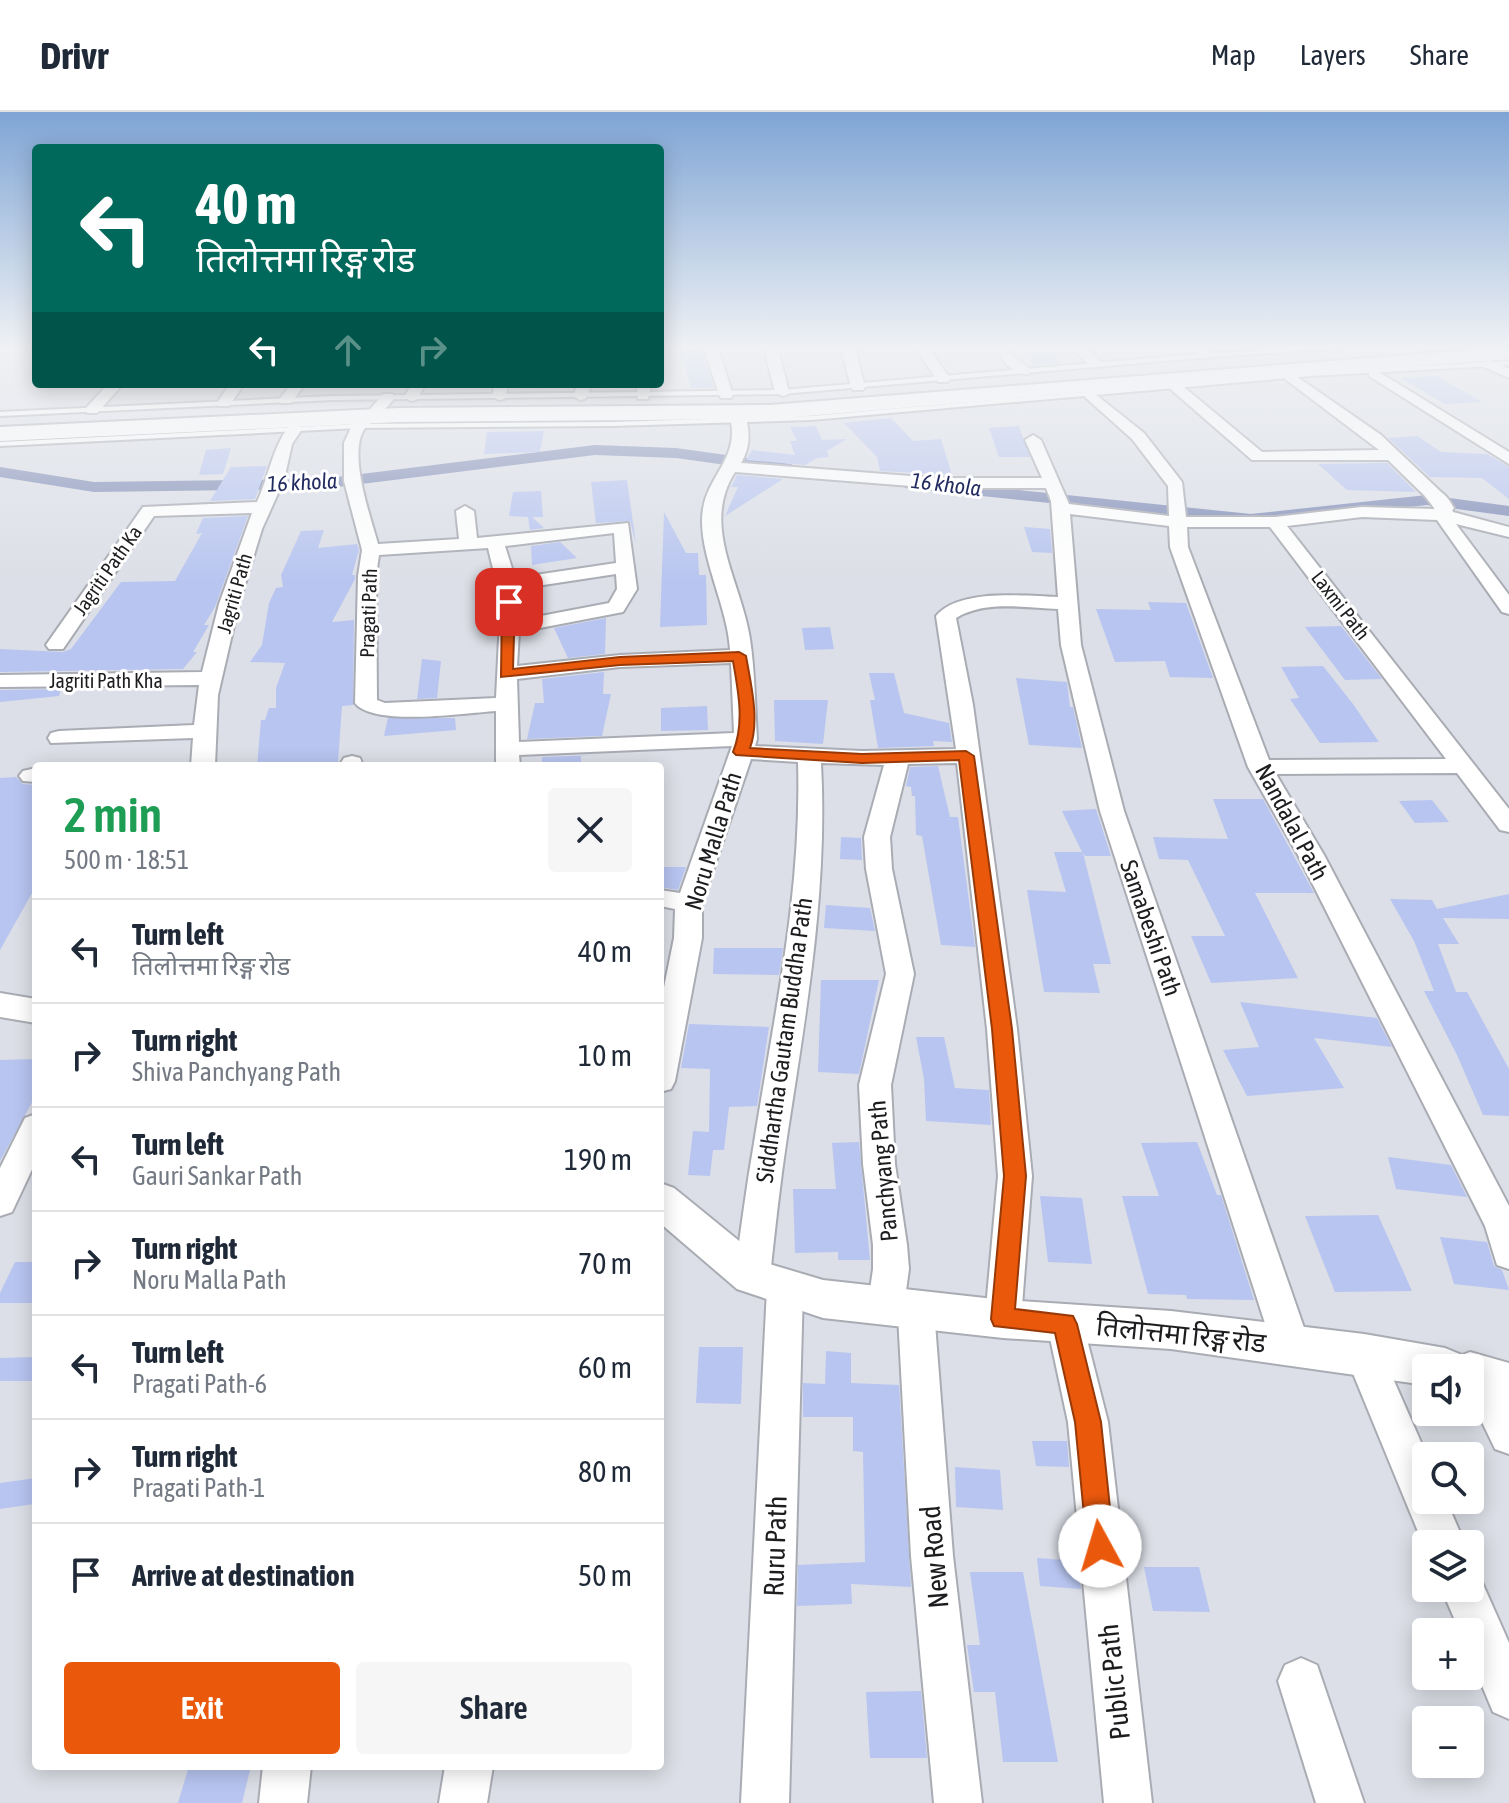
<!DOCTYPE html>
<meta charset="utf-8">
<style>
:root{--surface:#fff;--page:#f6f6f7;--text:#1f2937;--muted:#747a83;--line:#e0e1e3;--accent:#ea580c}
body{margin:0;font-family:"Asap Condensed","Noto Sans Devanagari",sans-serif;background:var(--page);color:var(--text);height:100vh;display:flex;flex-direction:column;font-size:30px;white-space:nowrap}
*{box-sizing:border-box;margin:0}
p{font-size:26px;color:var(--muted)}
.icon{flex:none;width:44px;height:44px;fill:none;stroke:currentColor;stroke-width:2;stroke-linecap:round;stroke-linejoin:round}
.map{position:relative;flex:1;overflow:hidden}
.panel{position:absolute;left:32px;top:650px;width:632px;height:1008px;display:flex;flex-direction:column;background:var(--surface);border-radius:8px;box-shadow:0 4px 20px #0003}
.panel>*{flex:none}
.top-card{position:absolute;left:32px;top:32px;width:632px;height:244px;border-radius:8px;box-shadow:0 4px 20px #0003;background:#00695c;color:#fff;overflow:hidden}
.tools{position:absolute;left:1412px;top:1242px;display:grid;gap:16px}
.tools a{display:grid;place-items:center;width:72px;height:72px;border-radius:8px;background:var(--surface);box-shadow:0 4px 20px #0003;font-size:40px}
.pin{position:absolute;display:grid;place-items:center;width:68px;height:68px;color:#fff;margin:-34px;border-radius:16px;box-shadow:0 4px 12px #0006}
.me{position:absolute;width:88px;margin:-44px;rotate:354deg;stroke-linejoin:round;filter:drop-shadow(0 0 6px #0008)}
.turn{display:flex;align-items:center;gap:28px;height:168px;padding:0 32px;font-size:36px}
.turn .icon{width:104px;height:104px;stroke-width:2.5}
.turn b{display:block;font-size:56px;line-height:68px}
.lanes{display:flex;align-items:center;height:76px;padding:0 32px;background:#0003;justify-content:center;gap:40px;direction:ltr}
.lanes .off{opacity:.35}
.round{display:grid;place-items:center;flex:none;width:84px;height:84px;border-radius:8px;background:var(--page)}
.head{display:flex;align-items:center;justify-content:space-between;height:136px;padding:0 32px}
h1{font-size:48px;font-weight:600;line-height:60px;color:#1e9e55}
.action{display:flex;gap:16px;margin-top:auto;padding:16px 32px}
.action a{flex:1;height:92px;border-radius:8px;background:var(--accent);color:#fff;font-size:32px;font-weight:600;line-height:92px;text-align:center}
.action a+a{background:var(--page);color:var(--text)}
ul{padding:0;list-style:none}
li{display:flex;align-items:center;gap:24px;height:104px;padding:0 32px;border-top:2px solid var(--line)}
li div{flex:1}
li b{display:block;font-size:30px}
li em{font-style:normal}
header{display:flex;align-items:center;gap:48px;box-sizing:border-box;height:112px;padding:0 40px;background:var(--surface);border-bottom:2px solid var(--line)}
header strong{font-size:38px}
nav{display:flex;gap:44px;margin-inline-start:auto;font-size:28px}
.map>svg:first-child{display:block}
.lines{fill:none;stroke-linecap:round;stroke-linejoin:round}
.canal{fill:#838fb8;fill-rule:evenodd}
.building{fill:#b8c5f0}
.service-casing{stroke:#aaacb4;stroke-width:4}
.minor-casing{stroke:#aaacb4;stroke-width:4}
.tertiary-casing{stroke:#aaacb4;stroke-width:4}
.trunk-casing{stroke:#aaacb4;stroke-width:4}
.service{fill:#fff;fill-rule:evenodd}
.minor{fill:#fff;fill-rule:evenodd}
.tertiary{fill:#fff;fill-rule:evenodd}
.trunk{fill:#fff;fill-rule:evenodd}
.route{fill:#ea580c;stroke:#983908;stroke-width:2}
.labels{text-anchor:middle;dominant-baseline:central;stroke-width:6;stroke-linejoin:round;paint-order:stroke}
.far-street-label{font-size:20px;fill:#1d1d20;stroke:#fff}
.far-water-label{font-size:22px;font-style:italic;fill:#212b5f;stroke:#fff}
.street-label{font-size:24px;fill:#1d1d20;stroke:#fff}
.near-street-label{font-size:28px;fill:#1d1d20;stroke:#fff}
</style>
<header>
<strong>Drivr</strong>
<nav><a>Map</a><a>Layers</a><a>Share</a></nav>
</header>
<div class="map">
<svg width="1509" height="1691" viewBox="0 0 1509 1691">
<rect width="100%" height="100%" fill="#dcdfe7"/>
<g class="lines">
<g class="canal">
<path d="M595 333 676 336 791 352 799 357 791 362 676 346 595 343 321 377 94 380 0 365V355L94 370 321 367Z"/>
<path d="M911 367 1251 402 1427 383 1509 394V404L1427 393 1251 412 905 376 903 372Z"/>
</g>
</g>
<g class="building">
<path d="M679 233H700L714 276H691Z"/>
<path d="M1052 240 1061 251 1034 253 1025 241Z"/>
<path d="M1437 264 1482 290 1445 292 1401 266Z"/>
<path d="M891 306 913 329 941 327 952 363 880 359 877 345 844 311Z"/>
<path d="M816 314 822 328 847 327 827 339 829 345 817 346 805 353 746 348 752 338 795 343 790 329H797L790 315Z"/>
<path d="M1019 314 1030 345H999L989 316Z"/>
<path d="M544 319 540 340 484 342 487 320Z"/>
<path d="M1417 324 1441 340 1487 342 1509 355V387L1482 366 1430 365 1388 326Z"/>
<path d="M231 336 223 362 199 363 206 338Z"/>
<path d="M1387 351 1416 380 1347 378 1318 352Z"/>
<path d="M267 354 255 387 210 389 231 355Z"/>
<path d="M737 363 783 367 725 404 738 375H731Z"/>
<path d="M627 368 636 432 630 409 596 411 591 370Z"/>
<path d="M541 379 543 405H532L544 416 530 418 528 405 509 404 513 380Z"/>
<path d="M664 400 686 441H698L699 463H706L707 513 660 515Z"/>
<path d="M248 404 215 495 204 513H209L193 540H197L183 557 0 560V537L63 540 71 537 121 470 175 469 202 421 196 422 203 406Z"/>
<path d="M1024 415 1050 417 1052 441 1032 440Z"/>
<path d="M324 418 318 436 357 432 359 438 352 463H355V467L332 510 354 508 353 593 342 594 338 650 257 654 261 608H265L269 596H276V576L285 551 250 550 262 533 269 491 276 476 283 475 281 463 301 419Z"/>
<path d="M560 430 577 446 532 453 531 434Z"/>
<path d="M1148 490 1186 491 1213 566 1170 565 1165 549 1115 550 1096 497 1151 498Z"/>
<path d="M606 506 605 542 568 546 554 516Z"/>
<path d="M1341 514 1382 567 1345 568 1305 515Z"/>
<path d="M830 515 834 537 805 538 802 516Z"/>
<path d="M422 547 441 549 437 586 417 587Z"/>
<path d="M1323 554 1353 592 1379 630 1320 631 1290 587 1299 586 1281 555Z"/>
<path d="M604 560 603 582H611L602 624 527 627 535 591H544L542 567Z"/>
<path d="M869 561H894L904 601 949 611 952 630 933 629 934 634 878 636 870 588H875Z"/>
<path d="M1016 566 1067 570 1070 595H1073L1082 636 1029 633Z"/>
<path d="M61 577 59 584 0 590V578Z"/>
<path d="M774 588H828L823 632 775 629Z"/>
<path d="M707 594 708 618 661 619V596Z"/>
<path d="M388 606H455L456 618 384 624Z"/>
<path d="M601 643 581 644V651L542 654V645H540Z"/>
<path d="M938 654 950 705H958L975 835 941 833 922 724 916 723 915 684H912L911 675 906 674 910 655Z"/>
<path d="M16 665 23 672 36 673V774L0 838V666Z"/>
<path d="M1213 687H1263L1314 781H1255L1298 866 1211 871 1191 824H1225L1188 748 1159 747 1153 725 1228 727Z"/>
<path d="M1432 688 1449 710 1415 711 1399 689Z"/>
<path d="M1096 697 1111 744H1085L1083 741 1111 852H1093L1100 881 1044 880 1027 778 1066 780 1054 740H1082L1062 699Z"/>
<path d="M841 725 861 726 862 748 840 747Z"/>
<path d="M660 755H686L678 778 660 775Z"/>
<path d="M1509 782V807L1443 806 1459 832H1438L1456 880H1467L1509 957V1004L1483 1003 1457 943 1424 879H1434L1414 829 1390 787 1432 788 1437 797Z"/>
<path d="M826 793 870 796 875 819 824 816Z"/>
<path d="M714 836H783L779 863 713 862Z"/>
<path d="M821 868H879L859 962 818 960Z"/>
<path d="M1240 890 1377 906 1392 935 1314 926 1344 976 1247 984 1223 938 1259 935Z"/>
<path d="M689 912 769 915 757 994 729 995 724 1038H713L710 1064 688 1063 693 1019 709 1020 710 957 681 956Z"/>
<path d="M916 925H944L955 976 989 978 991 1013 926 1009 924 967Z"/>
<path d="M36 947V983L0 1049V948Z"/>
<path d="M859 1030 870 1148H838V1140L795 1141 793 1077H836L832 1031Z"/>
<path d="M1197 1030 1217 1083H1221L1254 1188 1187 1187 1186 1183 1148 1182 1122 1084H1159L1141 1031Z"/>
<path d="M1388 1045 1451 1053 1467 1085 1396 1077Z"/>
<path d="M1040 1084 1082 1086 1092 1152 1048 1150Z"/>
<path d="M1378 1103 1412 1179 1335 1180 1305 1104Z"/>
<path d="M1440 1125 1487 1130 1494 1154 1502 1158 1509 1178 1454 1172Z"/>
<path d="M15 1150H36V1191H0V1181Z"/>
<path d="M699 1235H743L741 1292 696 1291Z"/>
<path d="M826 1239 851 1241V1271L899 1273 911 1475 851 1472 852 1492 797 1494 798 1453 865 1450 863 1340 853 1339V1305H803V1271L825 1272Z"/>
<path d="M36 1245V1269H0V1246Z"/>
<path d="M1032 1329H1067L1069 1355 1036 1354Z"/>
<path d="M955 1355 1000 1358 1003 1398 956 1395Z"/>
<path d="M36 1366 34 1392 0 1397V1371Z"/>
<path d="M1037 1446 1078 1449 1081 1477 1040 1474Z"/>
<path d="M1144 1455H1199L1210 1500 1153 1499Z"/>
<path d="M970 1460H1023L1058 1650H1003L995 1580H974L967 1533H980Z"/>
<path d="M921 1579 927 1646H870L866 1580Z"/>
<path d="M189 1654H251L242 1691H178Z"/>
</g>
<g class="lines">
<g class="service-casing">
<g id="service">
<path d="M1339 233H1380L1187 247 782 282 332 288 0 304V300L332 284 782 278 1187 243Z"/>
<path d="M1509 249V253L1311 264 811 308 612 314 358 316 0 334V330L358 312 612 310 811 304 1311 260Z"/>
</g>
</g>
<g class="minor-casing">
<g id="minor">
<path d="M703 233H717L733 283 731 286H721L719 283Z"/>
<path d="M763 233H777L789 280 787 283 782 284 775 280Z"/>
<path d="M840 233H854L865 275 863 278H853L851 275Z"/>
<path d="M914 233H927L950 267 948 270H938Z"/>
<path d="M992 233H1005L1013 244 1029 256V262C1012 264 1001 246 992 233Z"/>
<path d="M1069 233H1083L1104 253 1092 256Z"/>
<path d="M1192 233H1205L1214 244 1202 247Z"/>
<path d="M1269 233H1283L1288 239 1276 242Z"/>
<path d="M1326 233H1340L1342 236 1335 240Z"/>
<path d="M1489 248 1509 257V266L1484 255 1482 252Z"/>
<path d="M1374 257 1509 340V352L1369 264V258Z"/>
<path d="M1290 260 1381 323 1441 380 1443 384 1441 388H1429L1388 348H1252L1167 274 1169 271H1179L1262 340 1379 338 1285 267V261Z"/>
<path d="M108 272H123L97 301H87V295Z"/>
<path d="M230 272H244L229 294H219L217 291Z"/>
<path d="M291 272H305L291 291H281L279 288Z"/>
<path d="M412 272H426L416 288 411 289 404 285Z"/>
<path d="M495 272H509L504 287 499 288 492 284Z"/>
<path d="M578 272H592L585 287 580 288 573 284Z"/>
<path d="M637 272H651L648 287H638Z"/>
<path d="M1090 278 1144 321 1182 370 1186 405H1275L1362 395 1435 397 1438 392H1450L1453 400 1509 415V425L1456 412 1509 483V502L1502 500 1437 408 1362 405 1287 414 1509 697V720L1500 718 1457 661 1276 662 1324 743 1509 1094V1157L1497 1153 1485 1114 1298 743 1248 655 1170 435 1169 414 1070 402 1081 533 1124 699 1310 1233 1304 1244 1291 1249 1278 1244 1272 1233 1100 699 1061 533 1058 497C1026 496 985 488 956 506L973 593 1017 917 1032 1064 1021 1207 1016 1218 1003 1223 990 1218 985 1207 998 1064 987 917 957 651 908 652 890 725 892 757 914 862 891 973 895 1052 907 1133 909 1157 905 1186 916 1182 929 1187 934 1198 953 1444 982 1691H934L911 1444 898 1203 886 1207 873 1203 868 1192 873 1157V1133L863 1052 859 973 886 862 866 757 864 725 884 653 821 651C828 777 806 901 787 1025 780 1071 775 1118 770 1164L765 1174 752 1179 739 1174 734 1164C741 1120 746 1075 754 1031 774 903 802 781 798 650L751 647 702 791V826L675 969 671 977 660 980V895L674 826 675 797 660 794V778L680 781 732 634 519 643 520 654H496V599C465 601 374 615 355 591L358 464 362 438 344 369V331L353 311 367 301 383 282H393V288C385 298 375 306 366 315 346 338 371 406 378 432L459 427 456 399 465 394 474 399 477 426 628 411 637 477 623 500 519 520 517 554 620 543 730 538C728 494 696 438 703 397 708 364 738 346 731 310L739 305 747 310C750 325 749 337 741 351L936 366H1042L1025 328 1033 323 1041 328 1069 392 1169 404 1168 374 1132 327 1085 285 1083 282ZM735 360 936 376H1046L1051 389 1058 485C1025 484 959 476 936 504L956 637 862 639 755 634 757 627C755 594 755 560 750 527 742 471 700 414 735 360ZM1187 415H1270L1446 647 1269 648 1188 435ZM614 421 616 451 515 466 505 434ZM488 436 497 473 500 506 496 586 385 591 377 588 376 464 379 443ZM616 462 617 477 609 491 520 508 517 477ZM731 551 734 621 519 630 517 567 620 555Z"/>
<path d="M294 312 302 317 292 332 284 368 262 417 239 492 218 583 215 654H191L193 626 51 631 48 626 51 621 59 619 194 613 199 573 0 575V563L202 560 219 492 252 401 154 404 63 537H49L46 533 143 395 257 390C269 364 272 337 289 314Z"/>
<path d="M352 644 360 646 363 654H339L344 646Z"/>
<path d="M36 656V670L23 669 19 664 23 659Z"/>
<path d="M36 1002V1049L12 1100 0 1104V1056L25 1006Z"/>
<path d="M785 1162 798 1166 803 1177 789 1691H741L767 1177 772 1166Z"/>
<path d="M1065 1196 1078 1201 1083 1212 1108 1310 1152 1691H1104L1068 1310 1047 1212 1052 1201Z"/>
<path d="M1364 1226 1377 1230 1427 1344 1426 1388H1446L1465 1432H1426V1439L1345 1242 1351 1230Z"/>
<path d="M1478 1245 1491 1250 1509 1284V1342L1495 1337 1470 1285V1256H1462L1465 1250Z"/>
<path d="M1470 1457 1478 1461 1509 1531V1607L1493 1600 1470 1545V1520H1460L1441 1476H1470Z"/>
<path d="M1301 1546 1317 1553 1364 1691H1316L1278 1569 1285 1553Z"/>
<path d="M263 1654H311L307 1691H259Z"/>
<path d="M445 1654H493L487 1691H439Z"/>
</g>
</g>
<g class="tertiary-casing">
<g id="tertiary">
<path d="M1435 378C1445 380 1449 388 1454 396L1451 400H1437L1425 384 1428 380Z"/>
<path d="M0 881 36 887V911L0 905Z"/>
<path d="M660 1071 674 1076 766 1151 823 1168 1003 1188 1171 1199 1364 1222 1445 1236 1462 1243 1470 1240 1509 1251V1293L1470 1280V1256H1426V1273L1171 1237 1003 1226 823 1206 737 1177 660 1111Z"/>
</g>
</g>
<g class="trunk-casing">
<path id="trunk" d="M1509 235V247L1228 268 770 307 399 310 0 329V315L399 296 770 293Z"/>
</g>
<use href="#service" class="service"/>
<use href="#minor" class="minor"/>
<use href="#tertiary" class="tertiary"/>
<use href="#trunk" class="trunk"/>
</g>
<linearGradient id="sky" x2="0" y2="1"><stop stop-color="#7fa5d5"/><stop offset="0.5" stop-color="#eff1f4"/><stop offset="1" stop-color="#eff1f4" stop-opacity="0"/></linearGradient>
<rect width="1509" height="470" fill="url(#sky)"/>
<path class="route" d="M509 486 515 490 513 557 620 545 739 540 746 544C751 573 760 608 750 636L862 642 966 639 974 644 1012 917 1026 1064 1015 1197 1073 1204 1077 1212 1101 1310 1114 1434 1110 1444 1100 1447 1091 1444 1087 1434 1075 1310 1055 1221 994 1214 991 1207 1004 1064 992 917 959 648 862 651 736 643 733 640C745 611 738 578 733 549L620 553 501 565 502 490Z"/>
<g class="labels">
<g class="far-street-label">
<text transform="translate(107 458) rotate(-55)">Jagriti Path Ka</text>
<text transform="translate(234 481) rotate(-74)">Jagriti Path</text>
<text transform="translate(1341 493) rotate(52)">Laxmi Path</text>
<text transform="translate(368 501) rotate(-88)">Pragati Path</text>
<text x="106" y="568">Jagriti Path Kha</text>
</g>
<g class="far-water-label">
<text transform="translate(302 370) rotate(-3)">16 khola</text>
<text transform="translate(946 372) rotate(7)">16 khola</text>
</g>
<g class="street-label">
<text transform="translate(1292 710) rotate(62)">Nandalal Path</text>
<text transform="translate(713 729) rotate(-73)">Noru Malla Path</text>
<text transform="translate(1151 816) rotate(71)">Samabeshi Path</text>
<text transform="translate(784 928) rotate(-82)">Siddhartha Gautam Buddha Path</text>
<text transform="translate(883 1059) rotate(-95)">Panchyang Path</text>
</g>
<g class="near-street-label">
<text transform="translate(1181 1222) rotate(6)">तिलोत्तमा रिङ्ग रोड</text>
<text transform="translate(775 1434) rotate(-88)">Ruru Path</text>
<text transform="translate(934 1445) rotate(-95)">New Road</text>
<text transform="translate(1114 1570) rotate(-96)">Public Path</text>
</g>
</g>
</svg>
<div class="tools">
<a><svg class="icon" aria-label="sound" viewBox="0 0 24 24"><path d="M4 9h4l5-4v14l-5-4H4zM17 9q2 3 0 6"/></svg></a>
<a><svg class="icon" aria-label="search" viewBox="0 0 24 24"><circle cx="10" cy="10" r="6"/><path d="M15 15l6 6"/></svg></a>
<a><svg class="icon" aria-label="layers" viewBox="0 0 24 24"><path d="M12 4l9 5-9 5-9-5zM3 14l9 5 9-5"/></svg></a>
<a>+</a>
<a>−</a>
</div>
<div class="pin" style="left:509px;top:490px;background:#d93025"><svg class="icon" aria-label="arrive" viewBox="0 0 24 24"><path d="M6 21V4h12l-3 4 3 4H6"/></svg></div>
<svg class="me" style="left:1100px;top:1434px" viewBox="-20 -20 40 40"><circle r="19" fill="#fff"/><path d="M0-13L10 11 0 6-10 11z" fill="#ea580c"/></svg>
<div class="top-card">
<div class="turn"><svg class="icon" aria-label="left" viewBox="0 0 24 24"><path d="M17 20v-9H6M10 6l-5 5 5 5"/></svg><div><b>40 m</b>तिलोत्तमा रिङ्ग रोड</div></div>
<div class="lanes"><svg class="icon" aria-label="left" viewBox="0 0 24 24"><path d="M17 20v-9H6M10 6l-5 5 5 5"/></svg><svg class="icon off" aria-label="ahead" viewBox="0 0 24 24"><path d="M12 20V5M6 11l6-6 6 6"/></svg><svg class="icon off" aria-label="right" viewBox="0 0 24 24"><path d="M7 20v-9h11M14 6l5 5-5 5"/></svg></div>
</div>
<section class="panel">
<div class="head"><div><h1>2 min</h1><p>500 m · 18:51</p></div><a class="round"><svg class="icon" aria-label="close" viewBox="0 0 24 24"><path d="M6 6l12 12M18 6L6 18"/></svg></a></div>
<ul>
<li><svg class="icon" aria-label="left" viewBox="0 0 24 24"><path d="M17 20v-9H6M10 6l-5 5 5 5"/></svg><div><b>Turn left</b><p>तिलोत्तमा रिङ्ग रोड</p></div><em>40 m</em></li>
<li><svg class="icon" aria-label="right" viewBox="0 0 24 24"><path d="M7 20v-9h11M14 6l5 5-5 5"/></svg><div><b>Turn right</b><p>Shiva Panchyang Path</p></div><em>10 m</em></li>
<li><svg class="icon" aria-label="left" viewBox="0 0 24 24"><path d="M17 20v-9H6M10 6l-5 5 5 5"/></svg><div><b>Turn left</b><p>Gauri Sankar Path</p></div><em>190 m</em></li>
<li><svg class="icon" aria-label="right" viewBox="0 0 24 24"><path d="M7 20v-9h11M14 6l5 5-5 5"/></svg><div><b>Turn right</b><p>Noru Malla Path</p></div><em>70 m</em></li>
<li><svg class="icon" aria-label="left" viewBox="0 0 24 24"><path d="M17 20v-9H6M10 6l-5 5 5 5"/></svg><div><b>Turn left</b><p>Pragati Path-6</p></div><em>60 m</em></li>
<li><svg class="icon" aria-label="right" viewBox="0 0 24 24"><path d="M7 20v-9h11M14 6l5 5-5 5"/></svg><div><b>Turn right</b><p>Pragati Path-1</p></div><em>80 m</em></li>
<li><svg class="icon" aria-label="arrive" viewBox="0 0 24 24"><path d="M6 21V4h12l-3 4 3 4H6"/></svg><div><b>Arrive at destination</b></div><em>50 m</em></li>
</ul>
<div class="action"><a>Exit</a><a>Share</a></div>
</section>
</div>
